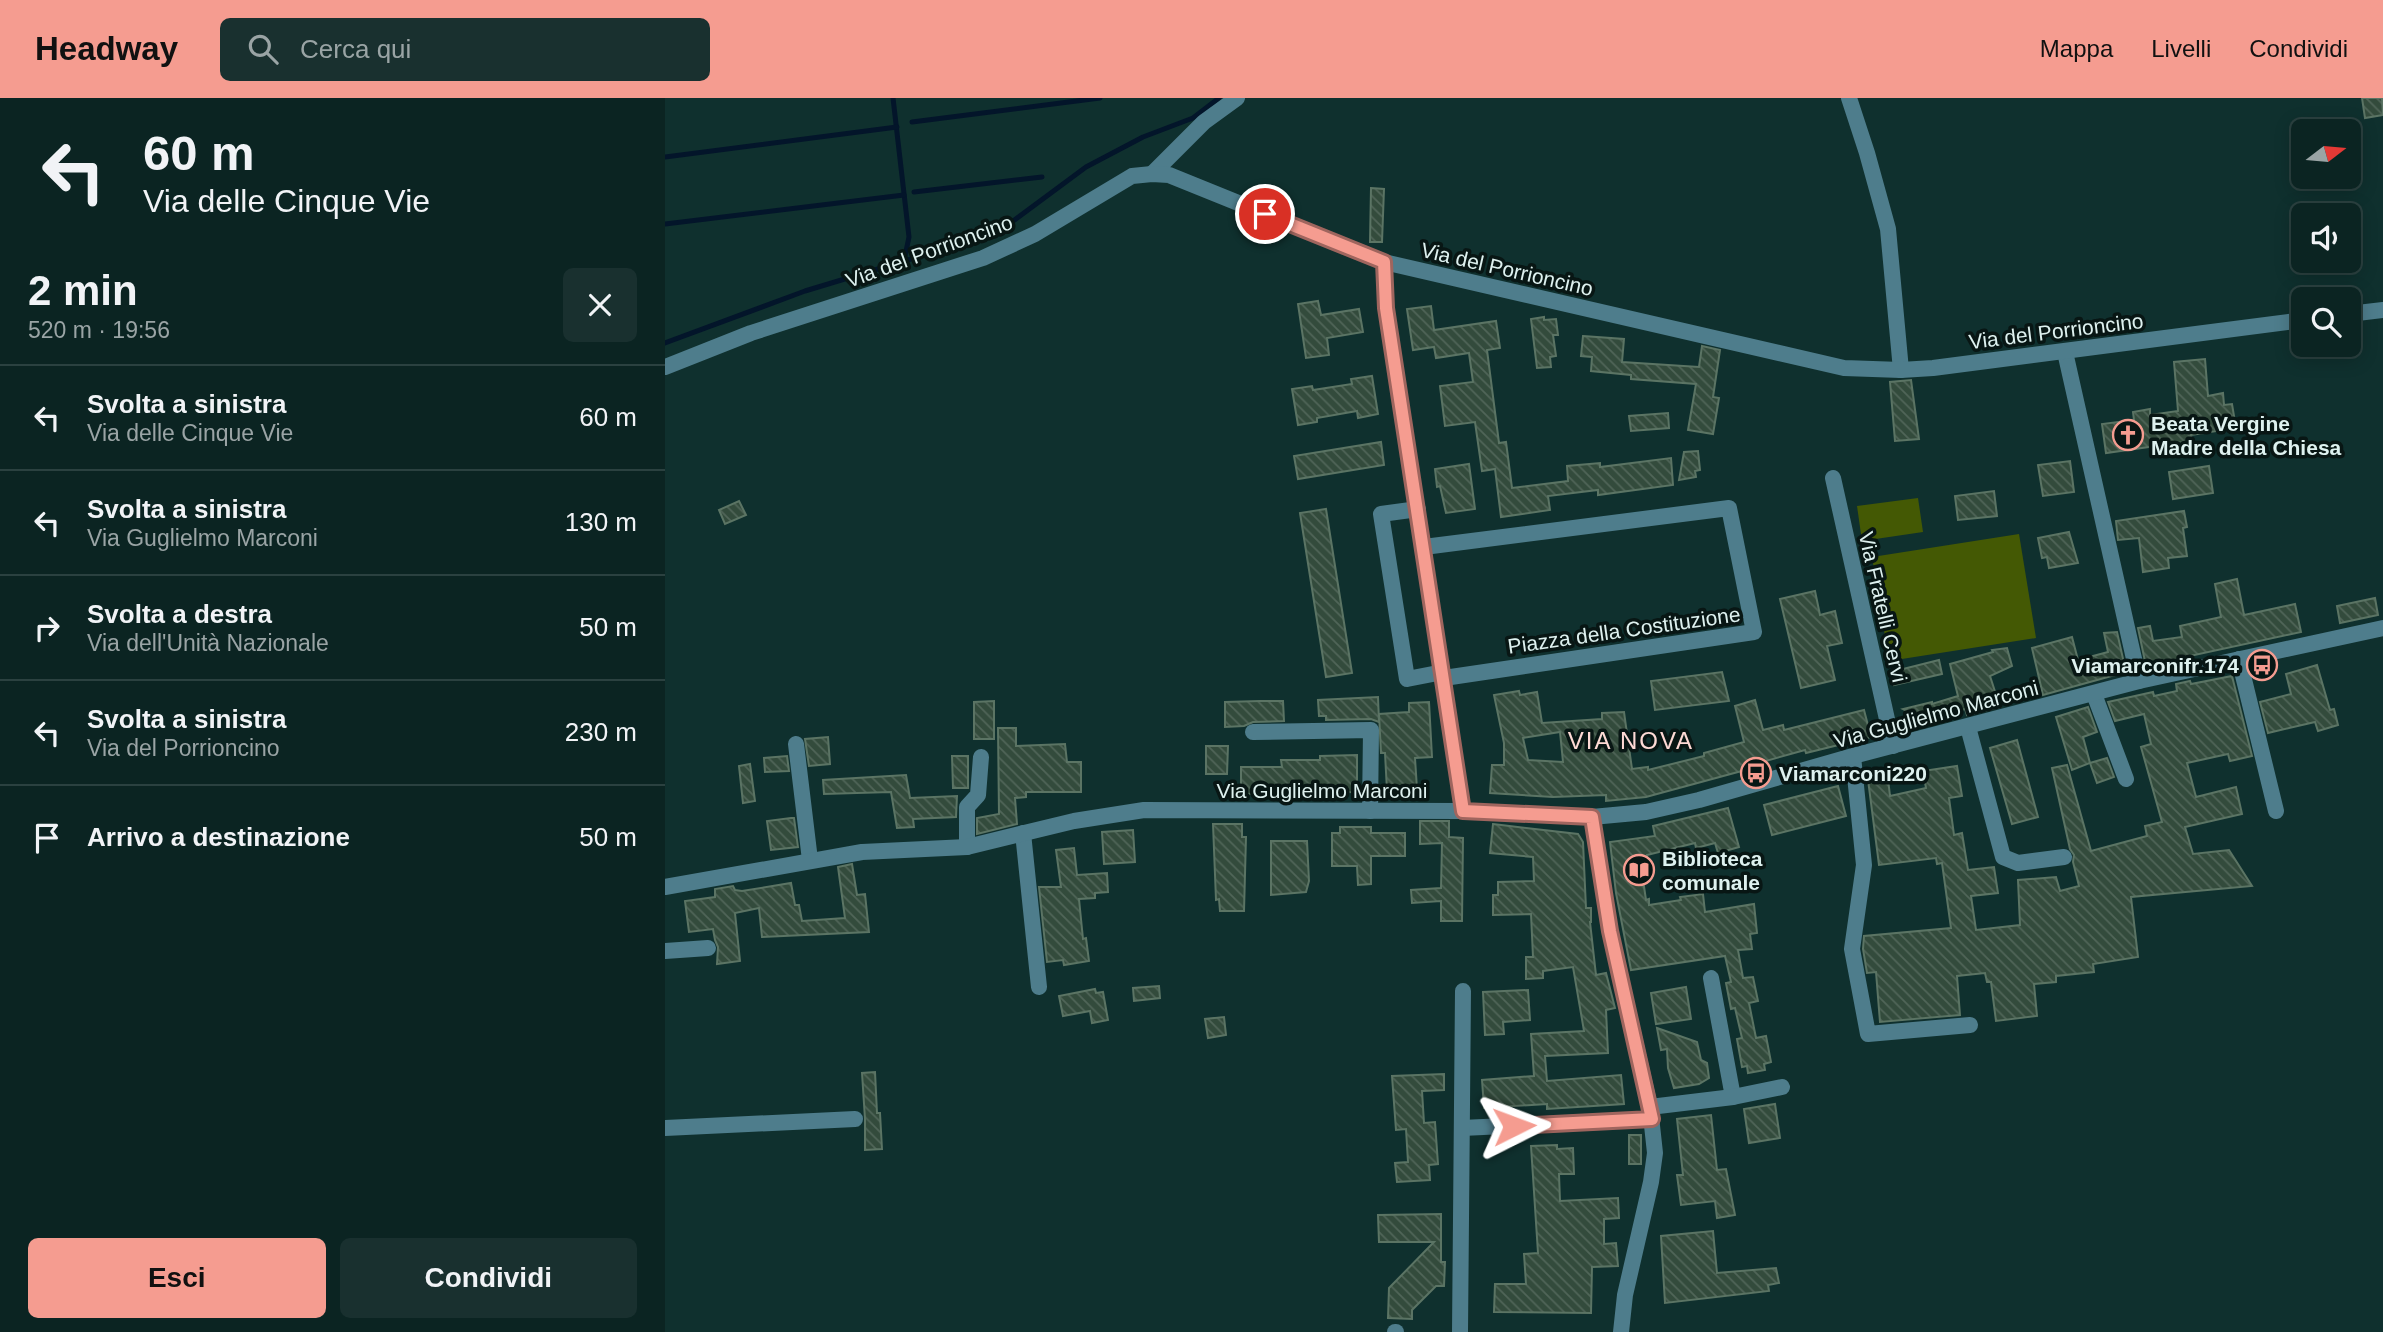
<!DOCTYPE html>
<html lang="it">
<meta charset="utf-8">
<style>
:root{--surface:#0b2422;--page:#19302f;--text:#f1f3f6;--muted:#9aa4a5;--line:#2b4140;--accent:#f59c90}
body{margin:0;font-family:Arial,sans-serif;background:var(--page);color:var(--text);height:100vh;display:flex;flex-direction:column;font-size:26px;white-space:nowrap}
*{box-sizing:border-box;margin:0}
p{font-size:23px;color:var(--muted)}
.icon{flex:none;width:38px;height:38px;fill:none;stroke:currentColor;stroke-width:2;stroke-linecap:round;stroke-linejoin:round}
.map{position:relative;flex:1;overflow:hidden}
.side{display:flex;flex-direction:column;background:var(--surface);width:665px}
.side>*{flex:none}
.top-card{background:#0b2422;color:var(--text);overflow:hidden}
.needle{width:46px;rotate:74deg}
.controls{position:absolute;left:1626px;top:21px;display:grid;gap:14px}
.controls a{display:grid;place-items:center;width:70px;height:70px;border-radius:10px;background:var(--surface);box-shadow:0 4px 18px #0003,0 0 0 2px var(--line);font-size:35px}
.pin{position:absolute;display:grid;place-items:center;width:60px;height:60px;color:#fff;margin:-30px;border:4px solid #fff;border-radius:50%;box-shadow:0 2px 7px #0007}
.me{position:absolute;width:77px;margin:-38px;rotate:87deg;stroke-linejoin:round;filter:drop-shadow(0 0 5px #0008)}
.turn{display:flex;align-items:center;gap:24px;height:147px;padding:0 28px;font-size:32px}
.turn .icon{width:91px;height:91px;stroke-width:2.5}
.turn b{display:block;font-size:49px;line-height:60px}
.round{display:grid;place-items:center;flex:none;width:74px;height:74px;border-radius:10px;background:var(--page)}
.head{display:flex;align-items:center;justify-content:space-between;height:119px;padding:0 28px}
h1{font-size:42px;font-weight:600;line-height:52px}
.cta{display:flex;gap:14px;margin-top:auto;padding:14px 28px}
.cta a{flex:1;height:80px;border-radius:10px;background:var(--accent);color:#111;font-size:28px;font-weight:600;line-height:80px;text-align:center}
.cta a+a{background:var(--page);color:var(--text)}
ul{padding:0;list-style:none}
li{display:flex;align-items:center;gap:21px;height:105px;padding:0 28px;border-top:2px solid var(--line)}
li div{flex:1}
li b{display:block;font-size:26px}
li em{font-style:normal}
header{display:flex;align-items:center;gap:42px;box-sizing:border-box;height:98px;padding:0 35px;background:var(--accent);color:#111}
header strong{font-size:33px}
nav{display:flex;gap:38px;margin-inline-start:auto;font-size:24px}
.search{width:490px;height:63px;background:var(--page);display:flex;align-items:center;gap:18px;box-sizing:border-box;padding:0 24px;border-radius:10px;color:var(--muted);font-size:26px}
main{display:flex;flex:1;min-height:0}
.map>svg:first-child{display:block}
.garden{fill:#445904}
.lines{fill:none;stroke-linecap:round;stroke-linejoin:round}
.stream{stroke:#03152a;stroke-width:5}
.building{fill:url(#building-back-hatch);stroke:#5b7464;stroke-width:2;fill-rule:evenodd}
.minor{stroke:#4e7d8c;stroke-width:16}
.route-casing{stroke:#9f655e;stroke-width:18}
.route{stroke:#f59c90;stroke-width:12}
.labels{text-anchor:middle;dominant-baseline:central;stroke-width:7;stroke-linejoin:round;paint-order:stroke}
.street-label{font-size:21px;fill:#def1ef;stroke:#081614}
.poi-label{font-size:21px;font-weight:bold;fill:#def1ef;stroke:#081614;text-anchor:start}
.quarter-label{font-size:24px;letter-spacing:2px;fill:#fedad5;stroke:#081614}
</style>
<header>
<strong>Headway</strong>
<div class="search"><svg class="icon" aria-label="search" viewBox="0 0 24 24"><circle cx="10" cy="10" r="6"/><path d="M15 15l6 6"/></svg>Cerca qui</div>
<nav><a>Mappa</a><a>Livelli</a><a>Condividi</a></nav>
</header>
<main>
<section class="side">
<div class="top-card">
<div class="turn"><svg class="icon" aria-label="left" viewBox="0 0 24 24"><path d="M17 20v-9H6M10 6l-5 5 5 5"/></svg><div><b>60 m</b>Via delle Cinque Vie</div></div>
</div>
<div class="head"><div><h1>2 min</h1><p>520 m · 19:56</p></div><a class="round"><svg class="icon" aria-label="close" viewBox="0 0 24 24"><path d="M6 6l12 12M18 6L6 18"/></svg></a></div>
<ul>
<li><svg class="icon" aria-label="left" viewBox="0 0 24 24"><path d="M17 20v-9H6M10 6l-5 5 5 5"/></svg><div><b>Svolta a sinistra</b><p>Via delle Cinque Vie</p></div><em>60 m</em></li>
<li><svg class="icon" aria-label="left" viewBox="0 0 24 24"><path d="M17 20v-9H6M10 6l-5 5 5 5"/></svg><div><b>Svolta a sinistra</b><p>Via Guglielmo Marconi</p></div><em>130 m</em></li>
<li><svg class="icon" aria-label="right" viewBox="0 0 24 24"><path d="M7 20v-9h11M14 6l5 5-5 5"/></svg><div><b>Svolta a destra</b><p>Via dell'Unità Nazionale</p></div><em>50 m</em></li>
<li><svg class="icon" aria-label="left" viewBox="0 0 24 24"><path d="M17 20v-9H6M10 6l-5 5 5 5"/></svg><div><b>Svolta a sinistra</b><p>Via del Porrioncino</p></div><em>230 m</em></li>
<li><svg class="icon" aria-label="arrive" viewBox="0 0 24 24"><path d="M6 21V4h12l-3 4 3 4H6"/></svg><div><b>Arrivo a destinazione</b></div><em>50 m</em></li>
</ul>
<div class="cta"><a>Esci</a><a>Condividi</a></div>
</section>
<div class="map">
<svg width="1718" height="1234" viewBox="0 0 1718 1234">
<defs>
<pattern id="building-back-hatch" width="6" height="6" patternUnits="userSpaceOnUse" patternTransform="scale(1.75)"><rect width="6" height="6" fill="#334b3c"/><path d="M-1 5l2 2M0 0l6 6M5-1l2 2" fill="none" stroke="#506558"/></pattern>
</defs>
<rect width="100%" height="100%" fill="#0f302e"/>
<g class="garden">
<path d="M1253 400 1258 434 1197 443 1192 408Z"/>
<path d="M1354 436 1371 540 1224 563 1207 459Z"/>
</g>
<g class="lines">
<g class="stream">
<path d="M228 0 244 139 239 163"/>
<path d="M247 24 435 0"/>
<path d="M0 59 232 29"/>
<path d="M249 94 377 79"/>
<path d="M0 126 239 97"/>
<path d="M0 245 140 193 332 135 421 69 478 39 528 20 554 0"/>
</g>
</g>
<g class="building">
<path d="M1697 0H1717L1718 17 1700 20Z"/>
<path d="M706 90 719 91 717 144H705Z"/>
<path d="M653 203 656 217 694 211 698 234 662 240 664 257 641 260 633 206Z"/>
<path d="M766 208 769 232 831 223 835 250 822 252 834 345 841 344 847 390 903 383 902 368 935 365V369L1006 360 1008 387 933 397V392L883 398 885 412 836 419 830 371 817 373 810 324 780 328 775 288 808 284 804 255 771 260 769 249 748 252 742 211Z"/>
<path d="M879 219V222L891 221 893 237H888L891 258 885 259 886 269 872 270 866 221Z"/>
<path d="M918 238 959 241 957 264 1034 269 1037 248 1055 252 1048 299 1054 300 1048 336 1023 332 1031 286 966 281V277L926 273 927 259 916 258Z"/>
<path d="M1540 261 1543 298 1558 295 1559 307 1567 306 1571 330 1526 337 1527 343 1441 355 1437 326 1469 322 1468 314 1485 311V317L1513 313 1509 264Z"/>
<path d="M707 278 713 316 693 320 692 313 652 320V324L633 327 627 291 647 288 648 292 687 286 686 281Z"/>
<path d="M1246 282 1254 341 1230 343 1225 284Z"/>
<path d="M1003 315 1004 330 966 333 964 318Z"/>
<path d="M716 344 719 367 633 381 629 358Z"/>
<path d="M1033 353 1035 372 1030 373 1031 379 1014 382 1019 354Z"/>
<path d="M1405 363 1409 394 1378 398 1373 367Z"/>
<path d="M804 366 810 411 781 415 775 388 772 389 770 371Z"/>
<path d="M1544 368 1548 395 1508 401 1504 374Z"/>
<path d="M1329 393 1332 418 1293 422 1290 398Z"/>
<path d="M74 403 81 417 60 426 54 412Z"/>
<path d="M661 411 687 575 661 579 635 415Z"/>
<path d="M1519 413 1522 429 1518 430 1522 458 1503 460 1504 470 1478 474 1474 440 1453 442 1451 423Z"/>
<path d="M1404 434 1413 465 1384 470 1382 459 1377 460 1373 440Z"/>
<path d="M1572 481 1579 517 1630 506 1636 534 1520 559V562L1481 568 1473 530 1485 528 1488 543 1517 539 1515 528 1556 519 1550 486Z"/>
<path d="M1150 493 1155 517 1170 513 1177 545 1162 548 1170 582 1136 590 1115 501Z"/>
<path d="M1710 500 1713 517 1675 525 1672 508Z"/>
<path d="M1452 534 1461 574 1378 597 1367 550 1407 539 1413 562 1443 554 1439 535Z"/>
<path d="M1342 550 1347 568 1325 578 1335 609 1302 617 1300 611 1244 624 1242 614H1244L1238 611 1267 604V606L1293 598 1285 566 1328 554 1327 552Z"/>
<path d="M1274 562 1277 576 1229 587 1226 574Z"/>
<path d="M1652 567 1665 612 1669 611 1673 627 1653 633 1650 624 1603 635 1595 604 1626 596 1621 576Z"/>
<path d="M1057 574 1064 603 990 612 986 583Z"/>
<path d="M1567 578 1587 658 1565 663 1563 656 1522 665 1531 699 1571 689 1577 716 1520 729 1528 756 1564 752 1587 788 1466 799 1473 859 1428 866 1429 874 1391 878V884L1369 886 1372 918 1331 923 1326 884H1322L1320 875 1292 878 1295 917 1215 924 1211 874 1202 875 1198 851 1199 838 1286 830 1277 765 1272 766 1271 760 1214 767 1202 674 1222 672 1225 698 1261 690 1258 673 1292 668 1297 698 1284 700 1289 737 1297 735 1303 772 1329 769 1333 795 1306 798 1311 832 1355 827 1353 782 1391 779 1395 793 1414 788 1408 764 1409 757 1405 751 1387 670 1402 667 1426 753 1482 738 1480 728 1497 724 1476 649 1486 646 1479 616 1450 623 1443 604 1488 594 1489 598 1512 593 1511 586 1525 583 1526 586Z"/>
<path d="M854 593 855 597 872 594 877 625 937 621V615L959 614 967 671 983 669V672L1039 658V655L1079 644 1070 608 1090 602 1098 632 1118 627 1119 632 1199 612 1206 639 1141 655 1140 652 1083 668 1084 671 981 699 941 703V697L888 699 825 695 827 667H839V645L829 597ZM895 634 898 664 863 662 858 640Z"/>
<path d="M713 599 714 624 706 621 661 622V618H654L653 602Z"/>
<path d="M329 603V641H309V604Z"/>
<path d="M595 603H618L619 623 588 624 579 628 560 629V604Z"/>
<path d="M764 604 767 659 750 660 752 691 722 693 720 655H716L714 616 744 614V605Z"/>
<path d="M1423 609 1432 634 1418 639 1425 665 1407 672 1391 619Z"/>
<path d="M333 630H351V648L400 646 402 664H416V694H361V699L350 700 352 726 312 736V720L334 716Z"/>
<path d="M163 639 165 666 144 668 140 641Z"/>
<path d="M1352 642 1373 719 1347 726 1325 650Z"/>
<path d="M541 648H563L562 676H541Z"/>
<path d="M692 657V694L576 696V669H617L616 662H655V658Z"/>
<path d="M122 658 124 673 100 674 99 660Z"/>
<path d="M287 658H303V690H288Z"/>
<path d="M1442 660 1449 679 1432 685 1425 665Z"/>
<path d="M85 666 90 703 78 705 74 668Z"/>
<path d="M241 677 245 700 292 698 291 719 248 721 249 729 232 730 226 694 159 696 158 682Z"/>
<path d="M1173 688 1181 718 1107 737 1099 707Z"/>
<path d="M1063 710 1074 749 1053 755 1050 745 1031 750 1030 745 982 757 984 774 977 775 981 802 984 801V807L1016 802 1015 799 1038 796 1040 814 1089 806 1092 835 1085 836 1087 851 1073 852 1078 880 1088 879 1093 903 1084 905 1091 940 1101 938 1106 964 1099 966 1100 972 1083 975 1082 968 1077 969 1072 941 1077 940 1070 910 1066 911 1061 885 1066 884 1060 858 966 872 951 795 945 744 990 738 988 728Z"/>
<path d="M126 720H129L133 749 106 752 102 723Z"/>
<path d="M755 723H784V739L798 740 797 823H776V803L747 805 746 792 776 790 777 745 755 746Z"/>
<path d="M548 726H577V739H581L579 813H555L554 801 551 802Z"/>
<path d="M828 726 913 736 918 744 921 810H926V824H925L931 877 941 875 950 910 941 912 943 955 880 958 882 983 956 977 959 1006 882 1011V1006L819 1010 817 982 869 978 866 936 919 933 908 869 878 873V880L861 881V859H868L866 816 828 817V797H833V784L869 783 868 759 825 755Z"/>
<path d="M675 729H706V735H740V758H706V786L693 787 692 768H667V735H675Z"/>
<path d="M468 732 470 764 439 766 437 734Z"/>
<path d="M606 743H642L644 783 641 794 606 797Z"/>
<path d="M409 750 412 777 442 775 443 794 430 795V800L414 801 418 841 421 840 424 863 399 867 398 862 382 864 374 789H396L391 752Z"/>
<path d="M187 766 192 797 200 796 204 834 97 839 94 810 70 815 75 863 52 866 53 849 50 842 48 831 24 834 20 803 50 799V791L68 788 70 792 77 793 126 785 130 807H134L137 823 180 820 173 769Z"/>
<path d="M494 888 495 900 469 903 468 890Z"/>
<path d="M1021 889 1026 921 991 926 986 895Z"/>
<path d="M430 891 431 895 438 894 443 922 427 925 425 913 398 918 394 898Z"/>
<path d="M863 892 865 922 838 924 839 936 820 937 818 894Z"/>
<path d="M559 919 561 937 543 940 540 921Z"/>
<path d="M992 930 1032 944 1036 962 1042 965 1044 980 1034 986 1009 990 1003 970 1002 951 996 952Z"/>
<path d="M210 974 212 1015H215L217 1051 200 1052V1021L197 975Z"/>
<path d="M779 976V992L757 993 759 1025 770 1024 773 1066 764 1067 765 1082 732 1084 730 1065 743 1064 741 1031 731 1032 727 978Z"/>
<path d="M1110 1006 1115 1040 1084 1045 1079 1011Z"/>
<path d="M1046 1017 1052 1072 1061 1071 1070 1117 1052 1120 1050 1103 1016 1107 1012 1077H1018L1012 1021Z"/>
<rect x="964" y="1037" width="12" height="29"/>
<path d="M892 1047V1051L908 1050 909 1076H894L895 1103 953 1100 954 1120 939 1121V1146L951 1145 953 1168 927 1169 926 1215 829 1214 830 1186H861L859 1156 873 1155 866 1048Z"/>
<path d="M776 1116V1164H780L779 1188H771L747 1212V1221L723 1220 724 1190 769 1144H714L713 1117Z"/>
<path d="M1048 1133 1052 1175 1111 1170 1114 1185 1103 1187 1104 1193 1000 1205 996 1138Z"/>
</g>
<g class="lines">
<g class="minor">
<path d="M1184 0 1202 55 1223 131 1236 272"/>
<path d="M487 76 539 24 572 0"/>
<path d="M719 164 721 210 798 713"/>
<path d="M1684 216 1718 212"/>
<path d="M1400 254 1474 583"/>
<path d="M0 269 86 235 318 160 370 136 467 78 487 76 504 77 719 164 1179 270 1236 272 1268 270 1638 222"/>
<path d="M1168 380 1228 648"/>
<path d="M753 411 716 416 742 581 778 574"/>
<path d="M759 449 1064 410 1089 534 779 580"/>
<path d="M1574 561 1611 713"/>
<path d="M1429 596 1461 681"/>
<path d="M1303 629 1338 759 1353 765 1399 759"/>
<path d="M588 634 706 632 705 713"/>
<path d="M131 646 145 762"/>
<path d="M1188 658 1199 767 1187 851 1203 936 1305 927"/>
<path d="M927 719 945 833 985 1009 990 1055 986 1084 960 1197 956 1234"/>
<path d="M358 735 374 889"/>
<path d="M302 749V709L313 697 316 659"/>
<path d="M0 789 197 754 302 749 409 723 479 712 798 713 927 719 981 714 1034 702 1188 658 1474 583 1718 530"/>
<path d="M0 853 43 850"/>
<path d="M1046 880 1068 999"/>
<path d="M985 1009 1068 999 1117 989"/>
<path d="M0 1030 190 1021"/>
<path d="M797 1030 987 1021"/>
<path d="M730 1234H731"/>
<path d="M795 1234 798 893"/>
</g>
</g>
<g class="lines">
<g class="route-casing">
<path id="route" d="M600 116 719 164 721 210 798 713 927 719 945 833 987 1021 849 1028"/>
</g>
<use href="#route" class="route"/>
</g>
<defs>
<g id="church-ring" transform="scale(1.575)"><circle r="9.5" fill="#081614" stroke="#f59c90" stroke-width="1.5"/><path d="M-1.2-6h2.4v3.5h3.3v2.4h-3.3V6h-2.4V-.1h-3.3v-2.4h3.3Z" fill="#f59c90"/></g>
<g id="bus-ring" transform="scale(1.575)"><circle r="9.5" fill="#081614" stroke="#f59c90" stroke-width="1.5"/><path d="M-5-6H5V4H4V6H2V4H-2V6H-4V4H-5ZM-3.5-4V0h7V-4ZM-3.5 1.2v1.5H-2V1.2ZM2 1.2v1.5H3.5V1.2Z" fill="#f59c90"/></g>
<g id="library-ring" transform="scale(1.575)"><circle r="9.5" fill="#081614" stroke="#f59c90" stroke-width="1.5"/><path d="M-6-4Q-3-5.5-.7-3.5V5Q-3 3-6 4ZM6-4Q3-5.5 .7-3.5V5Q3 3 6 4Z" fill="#f59c90"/></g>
</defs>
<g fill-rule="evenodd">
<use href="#church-ring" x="1463" y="337"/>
<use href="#bus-ring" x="1597" y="567"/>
<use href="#bus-ring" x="1091" y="675"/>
<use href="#library-ring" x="974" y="772"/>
</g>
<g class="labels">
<g class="street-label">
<text transform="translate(264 153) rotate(-20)">Via del Porrioncino</text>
<text transform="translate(842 171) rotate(13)">Via del Porrioncino</text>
<text transform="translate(1391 233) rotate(-7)">Via del Porrioncino</text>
<text transform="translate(1218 509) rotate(77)">Via Fratelli Cervi</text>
<text transform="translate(959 532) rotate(-8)">Piazza della Costituzione</text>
<text transform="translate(1271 616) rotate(-15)">Via Guglielmo Marconi</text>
<text x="657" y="692">Via Guglielmo Marconi</text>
</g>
<g class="poi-label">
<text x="1486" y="325">Beata Vergine<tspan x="1486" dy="24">Madre della Chiesa</tspan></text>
<text x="1574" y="567" text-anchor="end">Viamarconifr.174</text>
<text x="1114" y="675">Viamarconi220</text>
<text x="997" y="760">Biblioteca<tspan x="997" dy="24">comunale</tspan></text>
</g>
<g class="quarter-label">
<text x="966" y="642">VIA NOVA</text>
</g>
</g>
</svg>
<div class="controls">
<a><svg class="needle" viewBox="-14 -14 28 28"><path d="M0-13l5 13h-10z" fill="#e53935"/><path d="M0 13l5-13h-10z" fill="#9aa4a5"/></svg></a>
<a><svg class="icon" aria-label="sound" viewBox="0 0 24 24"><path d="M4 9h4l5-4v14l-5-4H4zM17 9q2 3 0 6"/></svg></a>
<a><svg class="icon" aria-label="search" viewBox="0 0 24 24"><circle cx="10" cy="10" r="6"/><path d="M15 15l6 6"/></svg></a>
</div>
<div class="pin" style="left:600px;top:116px;background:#d93025"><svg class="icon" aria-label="arrive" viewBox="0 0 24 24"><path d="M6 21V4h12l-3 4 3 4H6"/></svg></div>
<svg class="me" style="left:849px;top:1028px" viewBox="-20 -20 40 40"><path d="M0-17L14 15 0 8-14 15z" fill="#f59c90" stroke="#fff" stroke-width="4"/></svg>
</div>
</main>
